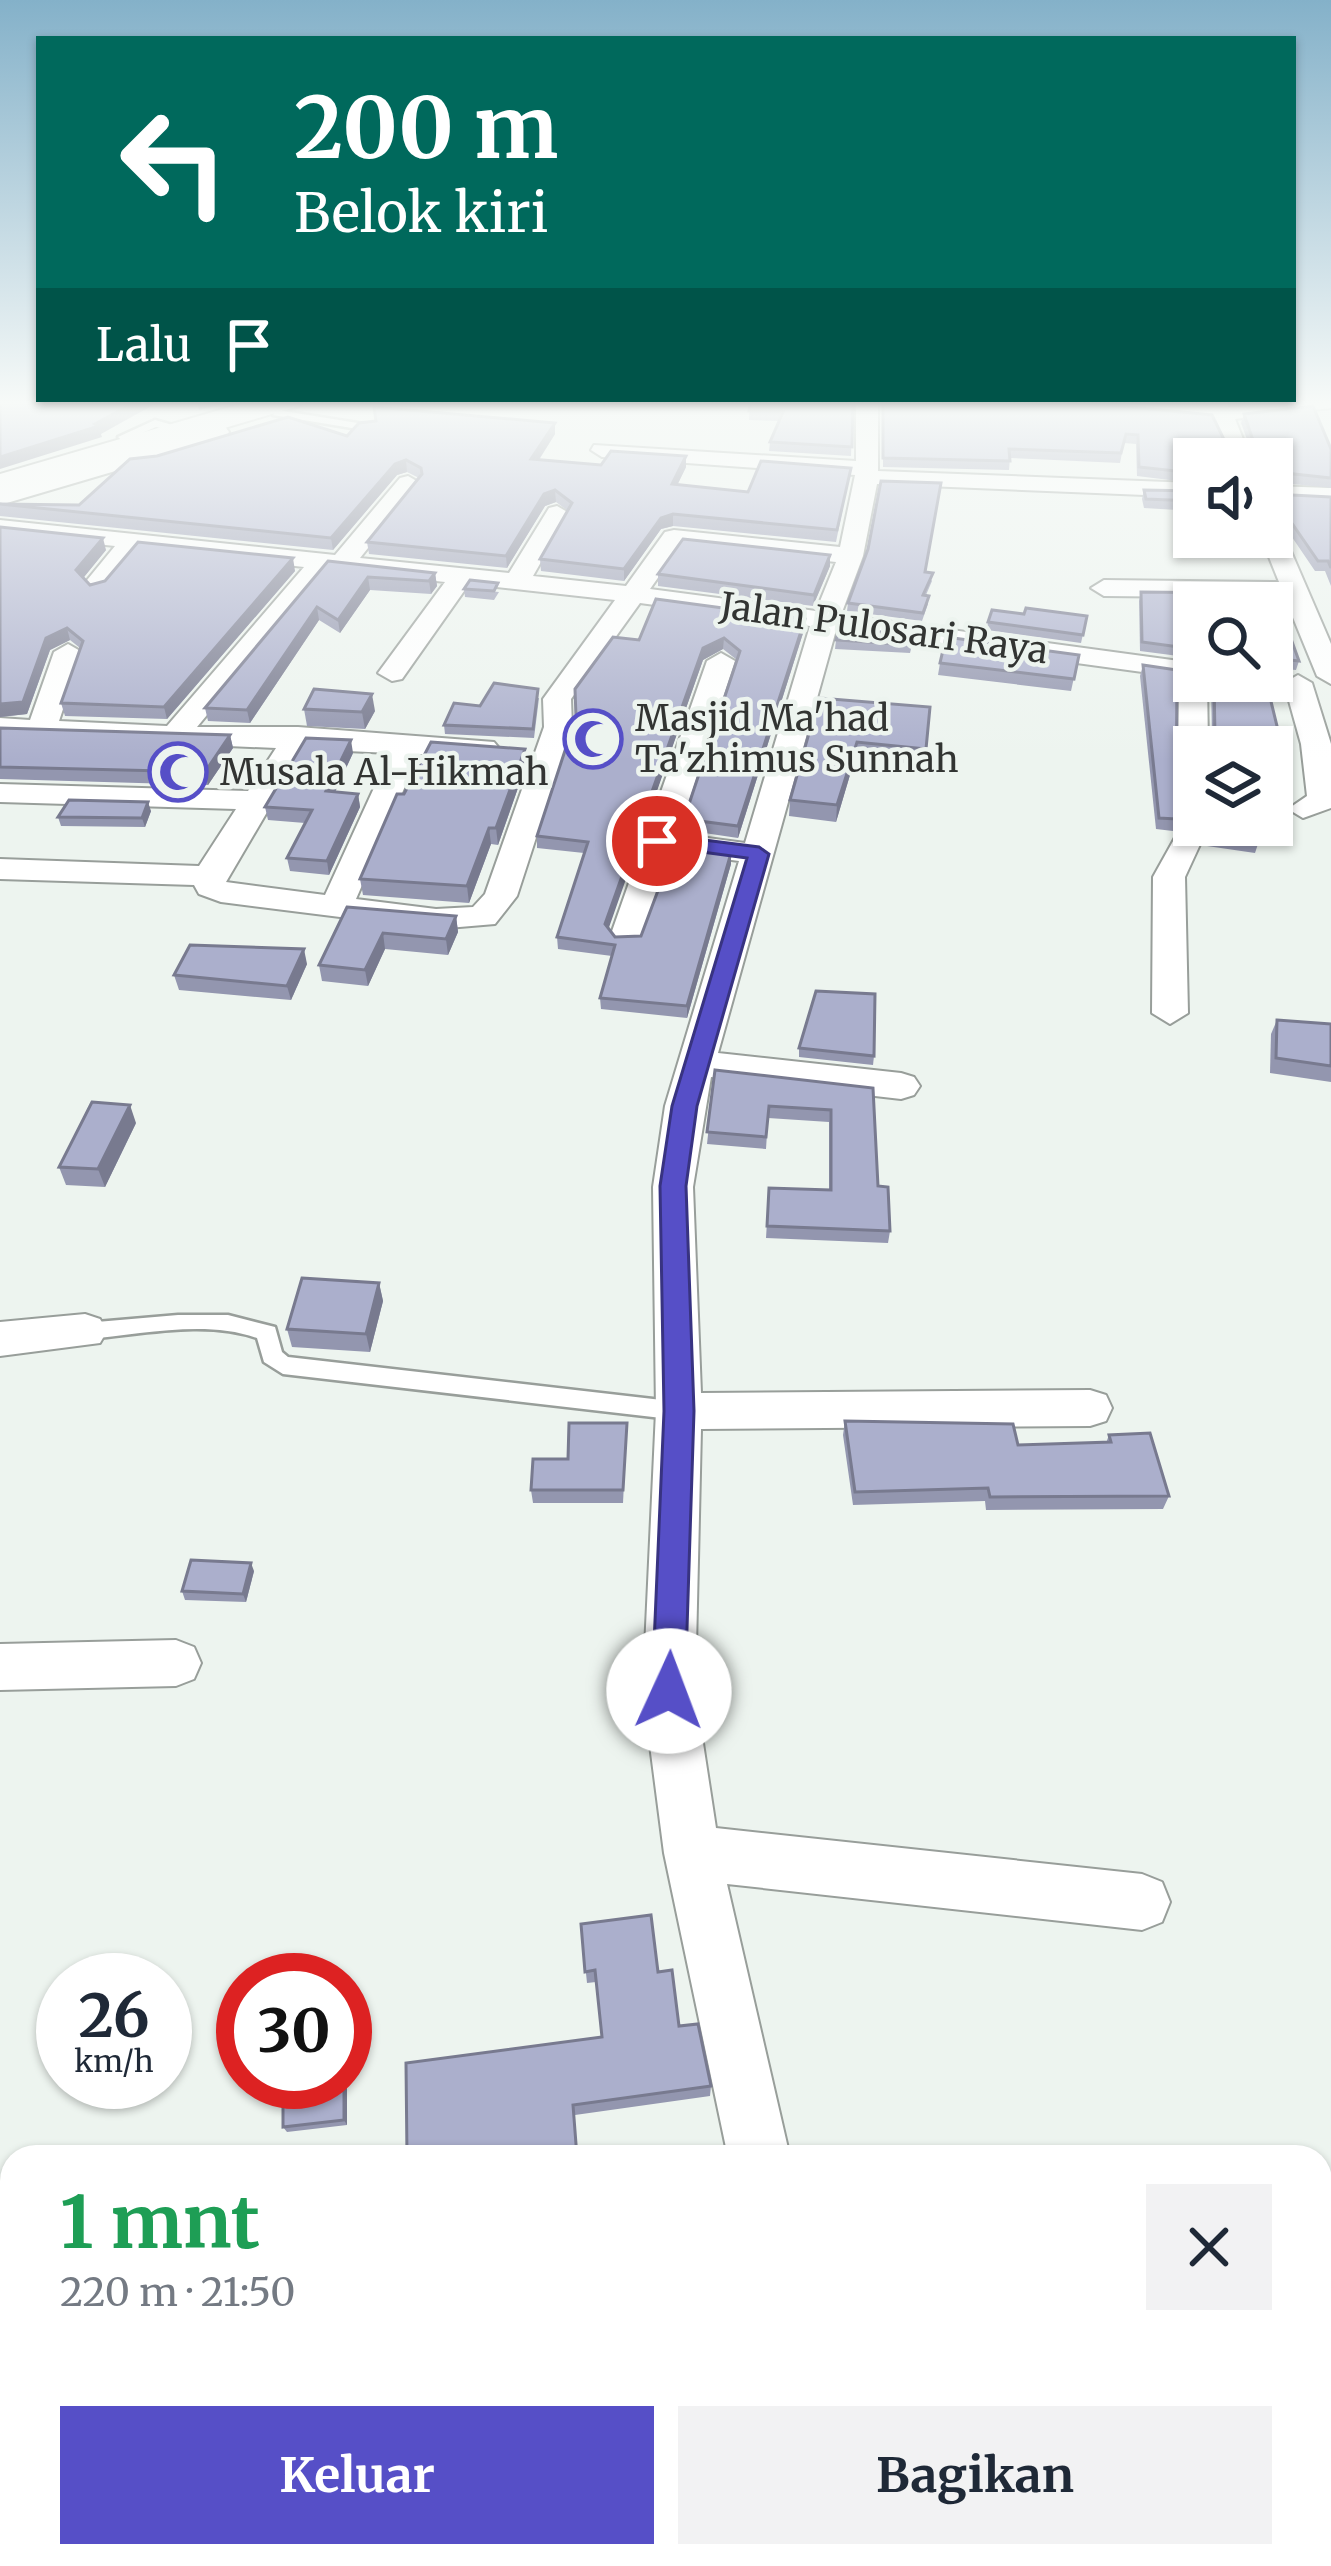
<!DOCTYPE html>
<html lang="id">
<meta charset="utf-8">
<style>
:root{--surface:#fff;--page:#f2f2f3;--text:#1f2937;--muted:#747a83;--accent:#564fc7}
body{margin:0;font-family:Merriweather,serif;background:var(--page);color:var(--text);height:100vh;display:flex;flex-direction:column;font-size:45px;white-space:nowrap}
*{box-sizing:border-box;margin:0}
p{font-size:39px;color:var(--muted)}
.icon{flex:none;width:66px;height:66px;fill:none;stroke:currentColor;stroke-width:2;stroke-linecap:round;stroke-linejoin:round}
.map{position:relative;flex:1;overflow:hidden}
.side{position:absolute;left:0px;top:2145px;width:1332px;height:423px;display:flex;flex-direction:column;background:var(--surface);border-radius:36px 36px 0 0;box-shadow:0 3px 9px #0004}
.side>*{flex:none}
.guide{position:absolute;left:36px;top:36px;width:1260px;height:366px;border-radius:0px;box-shadow:0 3px 9px #0004;background:#00695c;color:#fff;overflow:hidden}
.tools{position:absolute;left:1173px;top:438px;display:grid;gap:24px}
.tools a{display:grid;place-items:center;width:120px;height:120px;border-radius:0px;background:var(--surface);box-shadow:0 3px 9px #0004;font-size:60px}
.speed{position:absolute;left:36px;top:1953px;display:flex;gap:24px;font-size:60px;font-weight:700;text-align:center}
.speed>*{display:grid;place-content:center;width:156px;height:156px;border-radius:50%;background:var(--surface);box-shadow:0 3px 9px #0004;line-height:1}
.speed small{font-size:30px;font-weight:400}
.speed .limit{border:18px solid #d22;background:#fff;color:#111}
.pin{position:absolute;display:grid;place-items:center;width:102px;height:102px;color:#fff;margin:-51px;border:6px solid #fff;border-radius:50%;box-shadow:0 3px 12px #0007}
.me{position:absolute;width:132px;margin:-66px;rotate:2deg;stroke-linejoin:round;filter:drop-shadow(0 0 9px #0008)}
.turn{display:flex;align-items:center;gap:42px;height:252px;padding:0 60px;font-size:54px}
.turn .icon{width:156px;height:156px;stroke-width:2.5}
.turn b{display:block;font-size:84px;line-height:102px}
.then{display:flex;align-items:center;height:114px;padding:0 60px;background:#0003;gap:24px;font-size:45px}
.round{display:grid;place-items:center;flex:none;width:126px;height:126px;border-radius:0px;background:var(--page)}
.summary{display:flex;align-items:center;justify-content:space-between;height:204px;padding:0 60px}
h1{font-size:72px;font-weight:700;line-height:90px;color:#1e9e55}
.primary-button{display:flex;gap:24px;margin-top:auto;padding:24px 60px}
.primary-button a{flex:1;height:138px;border-radius:0px;background:var(--accent);color:#fff;font-size:48px;font-weight:700;line-height:138px;text-align:center}
.primary-button a+a{background:var(--page);color:var(--text)}
.map>svg:first-child{display:block}
.lines{fill:none;stroke-linecap:round;stroke-linejoin:round}
.lane-casing{stroke:#989e9a;stroke-width:5}
.street-casing{stroke:#989e9a;stroke-width:4}
.secondary-casing{stroke:#989e9a;stroke-width:4}
.primary-casing{stroke:#989e9a;stroke-width:4}
.lane{fill:#fff;fill-rule:evenodd}
.street{fill:#fff;fill-rule:evenodd}
.secondary{fill:#fff;fill-rule:evenodd}
.primary{fill:#fff;fill-rule:evenodd}
.wall{fill:#9396af}
.shaded-wall{fill:#787a8f}
.building{fill:#abafcc;stroke:#787a8f;stroke-width:3}
.route{fill:#564fc7;stroke:#383381;stroke-width:3}
.labels{text-anchor:middle;dominant-baseline:central;stroke-width:9;stroke-linejoin:round;paint-order:stroke}
.far-street-label{font-size:36px;fill:#323432;stroke:#edf4ef}
.far-poi-label{font-size:36px;fill:#323432;stroke:#edf4ef;text-anchor:start}
</style>
<div class="map">
<svg width="1331" height="2566" viewBox="0 0 1331 2566">
<rect width="100%" height="100%" fill="#edf4ef"/>
<g class="lines">
<g class="lane-casing">
<g id="lane">
<path d="M277 410 370 425 375 428 370 431 273 415Z"/>
<path d="M155 420 190 430 185 433 156 427 131 438 138 446 132 449 118 437Z"/>
<path d="M178 1315H228L275 1327 282 1352 288 1357 679 1402 687 1405 690 1411 687 1417 679 1420 283 1374 264 1362 257 1338C205 1319 139 1335 85 1339L77 1337 74 1331 77 1325 85 1323Z"/>
</g>
</g>
<g class="street-casing">
<g id="street">
<path d="M856 400H878V471L1194 483V497L877 484 863 556 841 615 1194 663V681H1207L1208 747H1194V825H1209L1185 877 1188 1013 1170 1024 1152 1013 1153 877 1177 834 1179 677 836 630 718 1053 901 1073 914 1077 920 1086 914 1095 901 1099 711 1077 693 1187 701 1393 1090 1390 1106 1395 1112 1408 1106 1421 1090 1426 701 1429 695 1691 716 1828 1142 1874 1162 1882 1170 1902 1162 1922 1142 1930 727 1884 790 2157H728L664 1853 643 1691 656 1411 653 1187 665 1106 739 861 672 852 639 944H615L610 937 707 661 721 653 735 661 678 834 745 843 810 626 640 603 571 699 572 727 517 896 495 924 436 929 221 902 199 894 194 885 0 879V859L199 866 236 809 0 802V784L248 791 276 748 0 736V718L30 720 54 652 68 644 82 652 59 721 167 726 304 567 139 549 105 590 96 593 83 585 115 546 0 534V520L335 555 400 478 408 476 420 483 360 558 509 573 549 508 557 506 569 513 533 576 626 586 665 532 674 530 840 547 855 475 602 457 591 450 594 445 856 461ZM681 545 836 562 816 611 650 589ZM328 569 445 582 378 673 392 681 402 679 469 584 615 600 543 699 544 727 485 894 473 907 436 909 356 899 419 754 484 757 494 754 499 748 494 742 298 727H197ZM304 749 390 753 325 895 226 882Z"/>
<path d="M1049 400 1208 406 1205 400H1227L1229 407 1331 400V408L1235 419 1251 459H1229L1213 420 1059 406Z"/>
<path d="M1272 486 1331 488V502L1272 500Z"/>
<path d="M1272 528 1284 535 1331 644V684L1317 676 1285 598 1104 596 1091 588 1104 580 1279 582 1261 537H1272Z"/>
<path d="M1298 675 1312 683 1331 744V808L1303 818 1288 809 1307 796 1301 744 1284 683Z"/>
<path d="M85 1314 100 1319 107 1331 100 1343 0 1356V1322Z"/>
<path d="M176 1640 194 1647 201 1663 194 1679 176 1686 0 1690V1644Z"/>
<path d="M517 2556H606L602 2566H519Z"/>
<path d="M795 2556H867L868 2566H796Z"/>
</g>
</g>
<g class="secondary-casing">
<path id="secondary" d="M254 400H303L299 406 0 494V474Z"/>
</g>
<g class="primary-casing">
<path id="primary" d="M212 422 224 425 229 432 224 439 0 505V482Z"/>
</g>
<use href="#lane" class="lane"/>
<use href="#street" class="street"/>
<use href="#secondary" class="secondary"/>
<use href="#primary" class="primary"/>
</g>
<g class="wall">
<path d="M743 400H853L851 456 769 451 770 442 779 421 749 420 750 402Z"/>
<path d="M883 400H1058L1231 454 1252 453 1241 423 1244 414 1331 449V488L1273 482 1194 459V483L1137 476 1136 444 1124 443 1120 463 1010 458 1009 470 883 467Z"/>
<path d="M555 423V434L539 460 601 465 686 456V467L677 485 748 492 851 468 836 542 673 526 661 529 624 581 541 571 540 559 568 511 556 502 545 506 507 568 369 554 367 542 419 478 407 472 397 475 333 550 0 516V503L79 505 347 436Z"/>
<path d="M1144 490 1194 491V511L1144 508 1142 499Z"/>
<path d="M1272 494 1331 497V586L1325 571H1315L1277 515H1272Z"/>
<path d="M0 527 106 550 83 578 90 585 295 571 167 719 65 716 61 703 80 648 70 640 50 650 27 714 0 717Z"/>
<path d="M328 561 435 573 437 586 431 594 370 590 340 633 319 620 250 723 208 721 205 708Z"/>
<path d="M830 566 813 606 658 586V574Z"/>
<path d="M926 572 932 581 926 595 928 604 922 621 847 611 848 603Z"/>
<path d="M464 589 499 592 494 600 465 597Z"/>
<path d="M1141 592 1194 603V658L1140 651 1139 601Z"/>
<path d="M1272 611 1299 661 1296 670 1272 668Z"/>
<path d="M1024 614 1087 616 1081 643 987 630 988 622Z"/>
<path d="M805 619 804 630 738 838 684 830V819L737 660 723 649 703 660 608 928 615 937 641 936 731 853V864L687 1018 601 1009 600 998 612 956 558 949 557 937 584 853 537 848V836L639 640Z"/>
<path d="M914 637 910 653 835 649 836 640Z"/>
<path d="M1079 655 1071 691 938 675 940 663Z"/>
<path d="M1143 665 1176 819 1173 831 1156 829 1140 676Z"/>
<path d="M1211 681H1266L1287 767 1283 777 1272 775V747H1200L1201 742 1212 738Z"/>
<path d="M539 698 534 738 445 734 444 725 480 706Z"/>
<path d="M819 698 930 707 923 765 855 758 836 822 789 816 790 800Z"/>
<path d="M304 709 375 711 365 729 307 726Z"/>
<path d="M0 728 230 735 233 748 208 785 0 779Z"/>
<path d="M353 753 335 792 358 794 360 807 329 875 290 871 287 858 305 823 268 820 265 807Z"/>
<path d="M526 765 498 845 491 844 469 903 363 895 360 879 404 794Z"/>
<path d="M151 811 145 827 61 826 58 817Z"/>
<path d="M1213 825 1258 844 1255 853 1207 846Z"/>
<path d="M347 907 456 916 458 932 448 955 385 949 368 986 322 981 319 965Z"/>
<path d="M307 964 291 1000 179 990 174 975Z"/>
<path d="M1277 1020 1331 1024V1082L1270 1073 1271 1034Z"/>
<path d="M799 1048 874 1056 873 1065 799 1057Z"/>
<path d="M715 1070 873 1088 878 1186 890 1231 888 1243 766 1238 769 1188 829 1190V1122L768 1118 766 1149 707 1144Z"/>
<path d="M136 1123 105 1187 66 1185 59 1167Z"/>
<path d="M379 1283 383 1301 370 1352 292 1347 287 1329Z"/>
<path d="M845 1421 1018 1445 1106 1443 1109 1435 1169 1496 1163 1509 986 1510 985 1501 853 1505 843 1435Z"/>
<path d="M627 1423 623 1503H533L531 1490 568 1459Z"/>
<path d="M254 1571 246 1602 185 1600 182 1591Z"/>
<path d="M581 1924 658 1972 679 2026 711 2086 710 2096 575 2115 407 2157 602 2037 596 1982 587 1983Z"/>
<path d="M347 2081V2125L287 2132 283 2127Z"/>
</g>
<g class="shaded-wall">
<path d="M139 400H162L101 434 102 437 0 469V457L95 424Z"/>
<path d="M197 400H238L199 410Z"/>
<path d="M555 423V434L532 470 531 459Z"/>
<path d="M686 456V467L672 496V484Z"/>
<path d="M406 460 407 472 397 475 333 550 331 538 395 464Z"/>
<path d="M555 490 556 502 545 506 507 568 506 556 544 494Z"/>
<path d="M673 514V526L661 529 624 581V569L661 518Z"/>
<path d="M103 538 106 550 80 582 76 570Z"/>
<path d="M830 555V566L813 606 814 595Z"/>
<path d="M293 558 295 571 167 719 164 707Z"/>
<path d="M435 573 437 586 431 594 429 581Z"/>
<path d="M368 577 370 590 340 633 338 620Z"/>
<path d="M317 607 319 620 250 723 247 710Z"/>
<path d="M805 619 804 630 738 838V826Z"/>
<path d="M67 628 70 640 50 650 27 714 0 717V704L46 638Z"/>
<path d="M724 638 723 649 703 660 606 936 605 924 703 648Z"/>
<path d="M372 694 375 711 365 729 362 712Z"/>
<path d="M230 735 233 748 208 785 205 772Z"/>
<path d="M351 740 353 753 329 805 326 791Z"/>
<path d="M857 742 855 758 836 822 837 805Z"/>
<path d="M525 749 526 765 498 845 496 828Z"/>
<path d="M358 794 360 807 329 875 327 861Z"/>
<path d="M148 802 151 811 145 827 142 818Z"/>
<path d="M489 828 491 844 469 903 467 886Z"/>
<path d="M731 853V864L687 1018V1006Z"/>
<path d="M456 916 458 932 448 955 446 939Z"/>
<path d="M383 933 385 949 368 986 365 970Z"/>
<path d="M304 949 307 964 291 1000 287 986Z"/>
<path d="M130 1105 136 1123 105 1187 98 1169Z"/>
<path d="M379 1283 383 1301 370 1352 366 1334Z"/>
<path d="M251 1563 254 1571 246 1602 243 1594Z"/>
<path d="M345 2077 347 2081V2125L344 2120Z"/>
</g>
<g class="building">
<path d="M0 400H139L95 424 99 426 0 457Z"/>
<path d="M751 400H853L852 447 770 442 783 412 749 411Z"/>
<path d="M883 400H1058L1212 415 1231 454 1257 452 1244 414 1313 406 1331 449V478L1275 472 1272 490V459H1194V473L1139 467 1138 435 1126 434 1121 453 1009 449 1010 461 883 458Z"/>
<path d="M374 407 555 423 531 459 601 465 611 451 686 456 672 484 748 492 761 461 851 468 837 530 673 514 661 518 624 569 540 559 572 503 555 490 544 494 506 556 367 542 422 474 421 468 406 460 395 464 331 538 0 504 79 505 130 459 157 456 288 417 347 436 359 423 376 421Z"/>
<path d="M881 481 941 483 925 572 933 573 923 595 929 596 923 613 848 603 868 549Z"/>
<path d="M1144 490 1194 491V501L1146 499Z"/>
<path d="M1272 494 1331 497V568L1328 561H1318L1280 506 1272 505Z"/>
<path d="M0 527 103 538 76 570 90 585 105 581 138 542 293 558 164 707 61 703 83 641 67 628 46 638 23 702 0 704Z"/>
<path d="M683 539 830 555 814 595 658 574Z"/>
<path d="M328 561 435 573 429 581 368 577 338 620 317 607 247 710 205 708Z"/>
<path d="M470 580 498 583 494 591 464 589Z"/>
<path d="M1141 592 1235 593 1240 603H1194V649L1142 642Z"/>
<path d="M656 599 805 619 738 826 684 819 740 651 724 638 703 648 605 924 615 937 641 936 675 845 731 853 687 1006 600 998 615 945 557 937 588 842 537 836 576 717 575 689 613 637 639 640Z"/>
<path d="M1026 608 1087 616 1083 635 988 622 992 610 1024 614Z"/>
<path d="M1272 611H1281L1299 661 1272 658Z"/>
<path d="M840 626 914 637 911 645 836 640Z"/>
<path d="M946 637 1079 655 1074 679 940 663Z"/>
<path d="M1143 665 1177 670 1176 819 1159 818Z"/>
<path d="M1214 681H1266L1287 767 1272 765V747H1201V742L1215 737Z"/>
<path d="M494 683 538 689 533 729 444 725 454 703 480 706Z"/>
<path d="M314 689 372 694 362 712 304 709Z"/>
<path d="M819 698 930 707 926 749 857 742 837 805 790 800Z"/>
<path d="M0 728 230 735 205 772 0 767Z"/>
<path d="M306 738 351 740 326 791 358 794 327 861 287 858 312 810 265 807Z"/>
<path d="M431 742 525 749 496 828H489L467 886 360 879 397 794H404Z"/>
<path d="M69 800 148 802 142 818 58 817Z"/>
<path d="M1213 825H1258V844L1210 836Z"/>
<path d="M347 907 456 916 446 939 383 933 365 970 319 965Z"/>
<path d="M190 945 304 949 287 986 174 975Z"/>
<path d="M816 991 875 994 874 1056 799 1048Z"/>
<path d="M1277 1020 1331 1024V1066L1276 1058Z"/>
<path d="M715 1070 873 1088 878 1186 888 1187 890 1231 767 1226 769 1188 831 1190V1110L769 1106 766 1137 707 1132Z"/>
<path d="M92 1102 130 1105 98 1169 59 1167Z"/>
<path d="M302 1278 379 1283 366 1334 287 1329Z"/>
<path d="M845 1421 1013 1424 1018 1445 1111 1442 1109 1435 1150 1433 1169 1496 990 1497 988 1488 855 1492Z"/>
<path d="M569 1423H627L623 1490H531L533 1459H568Z"/>
<path d="M191 1560 251 1563 243 1594 182 1591Z"/>
<path d="M651 1915 658 1972 672 1970 679 2026 698 2024 711 2086 573 2105 577 2157H407L406 2063 602 2037 595 1970 585 1972 581 1924Z"/>
<path d="M299 2082H344V2120L283 2127V2084Z"/>
<path d="M698 2559V2566H641V2563Z"/>
</g>
<linearGradient id="sky" x2="0" y2="1"><stop stop-color="#84b1c9"/><stop offset="0.53" stop-color="#f7faf8"/><stop offset="1" stop-color="#f7faf8" stop-opacity="0"/></linearGradient>
<rect width="1331" height="760" fill="url(#sky)"/>
<path class="route" d="M657 834 759 847 769 854 697 1106 686 1186 694 1411 685 1691 681 1702 669 1706 657 1702 652 1691 664 1411 660 1186 672 1106 747 858 650 845 647 841Z"/>
<defs>
<g id="mosque-ring" transform="scale(3)"><circle r="9.5" fill="#edf4ef" stroke="#564fc7" stroke-width="1.5"/><path d="M3.5-4.9A6 6 0 1 0 3.5 4.9A5 5 0 1 1 3.5-4.9Z" fill="#564fc7"/></g>
</defs>
<g fill-rule="evenodd">
<use href="#mosque-ring" x="593" y="739"/>
<use href="#mosque-ring" x="178" y="772"/>
</g>
<g class="labels">
<g class="far-street-label">
<text transform="translate(884 628) rotate(8)">Jalan Pulosari Raya</text>
</g>
<g class="far-poi-label">
<text x="635" y="718">Masjid Ma'had<tspan x="635" dy="41">Ta'zhimus Sunnah</tspan></text>
<text x="220" y="772">Musala Al-Hikmah</text>
</g>
</g>
</svg>
<div class="tools">
<a><svg class="icon" aria-label="sound" viewBox="0 0 24 24"><path d="M4 9h4l5-4v14l-5-4H4zM17 9q2 3 0 6"/></svg></a>
<a><svg class="icon" aria-label="search" viewBox="0 0 24 24"><circle cx="10" cy="10" r="6"/><path d="M15 15l6 6"/></svg></a>
<a><svg class="icon" aria-label="layers" viewBox="0 0 24 24"><path d="M12 4l9 5-9 5-9-5zM3 14l9 5 9-5"/></svg></a>
</div>
<div class="speed"><div>26<small>km/h</small></div><div class="limit">30</div></div>
<div class="pin" style="left:657px;top:841px;background:#d93025"><svg class="icon" aria-label="arrive" viewBox="0 0 24 24"><path d="M6 21V4h12l-3 4 3 4H6"/></svg></div>
<svg class="me" style="left:669px;top:1691px" viewBox="-20 -20 40 40"><circle r="19" fill="#fff"/><path d="M0-13L10 11 0 6-10 11z" fill="#564fc7"/></svg>
<div class="guide">
<div class="turn"><svg class="icon" aria-label="left" viewBox="0 0 24 24"><path d="M17 20v-9H6M10 6l-5 5 5 5"/></svg><div><b>200 m</b>Belok kiri</div></div>
<div class="then">Lalu<svg class="icon" aria-label="arrive" viewBox="0 0 24 24"><path d="M6 21V4h12l-3 4 3 4H6"/></svg></div>
</div>
<section class="side">
<div class="summary"><div><h1>1 mnt</h1><p>220 m · 21:50</p></div><a class="round"><svg class="icon" aria-label="close" viewBox="0 0 24 24"><path d="M6 6l12 12M18 6L6 18"/></svg></a></div>
<div class="primary-button"><a>Keluar</a><a>Bagikan</a></div>
</section>
</div>
